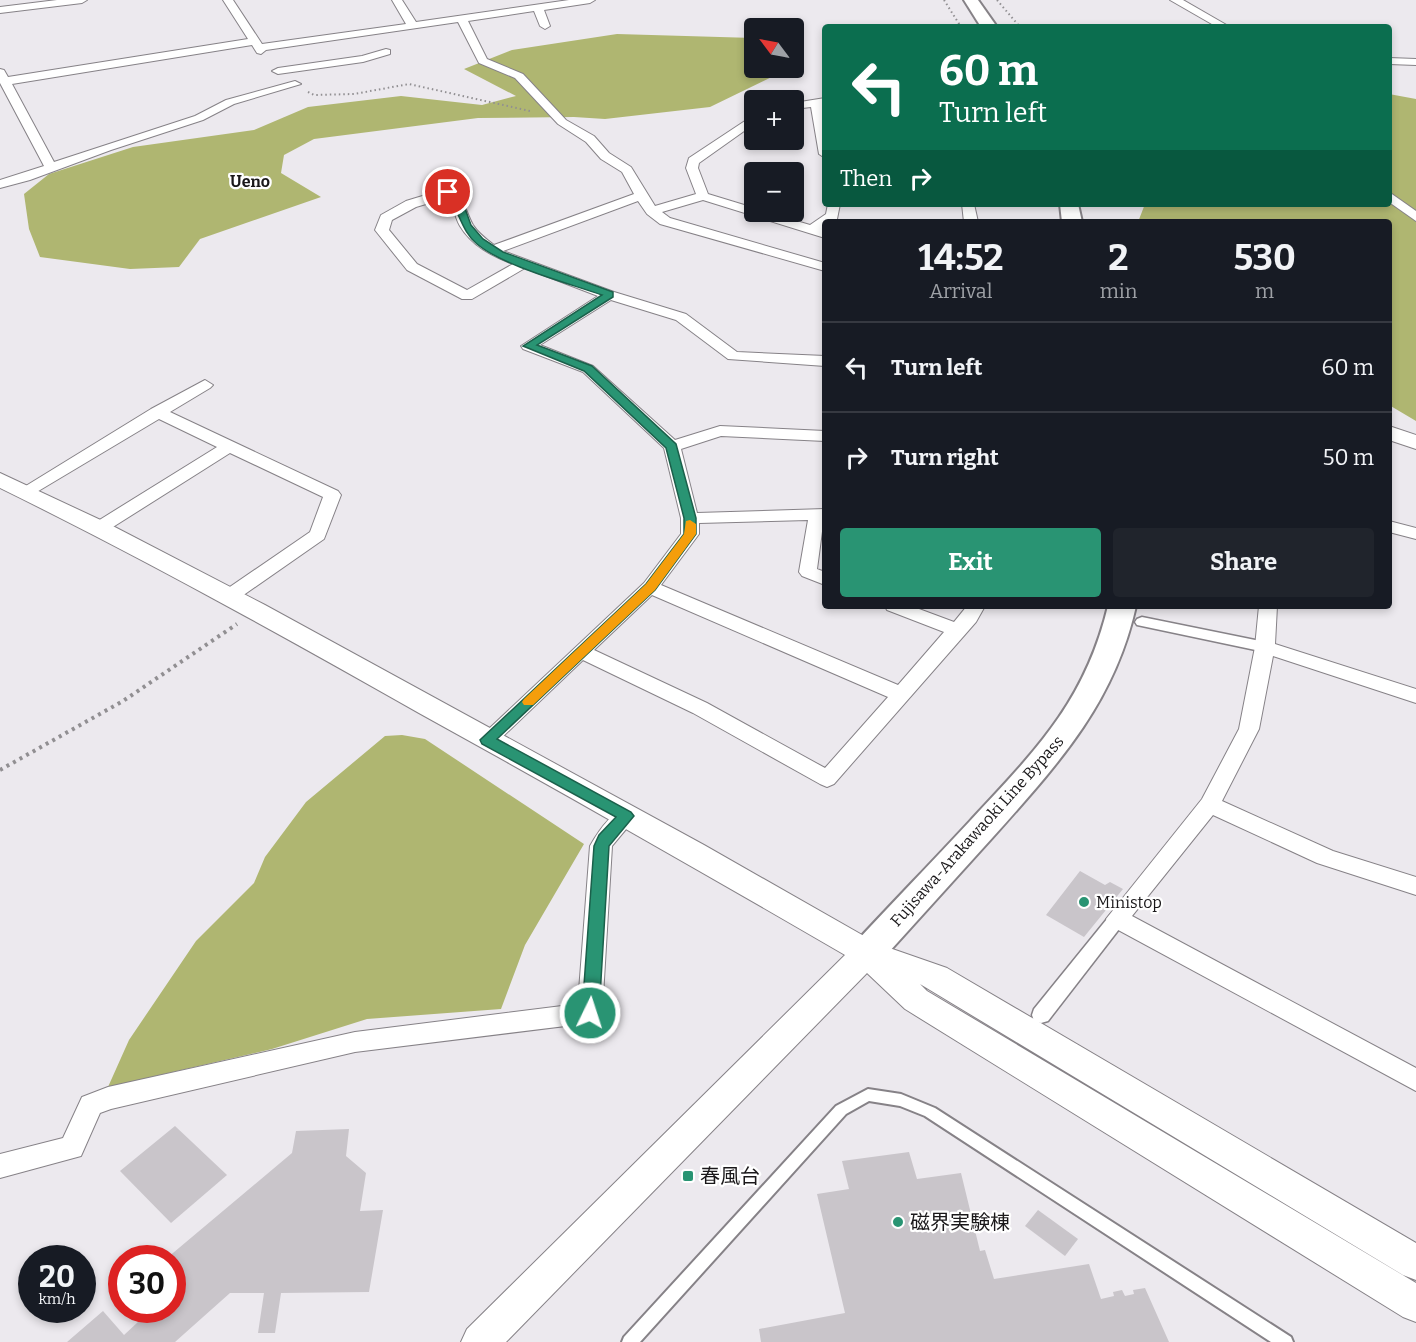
<!DOCTYPE html>
<meta charset="utf-8">
<style>
:root{--surface:#171b24;--page:#20242c;--text:#f1f3f6;--muted:#9ea1a6;--line:#363941;--accent:#299473}
body{margin:0;font-family:Bitter,"Noto Sans JP",serif;background:var(--page);color:var(--text);height:100vh;display:flex;flex-direction:column;font-size:22px;white-space:nowrap}
*{box-sizing:border-box;margin:0}
p{font-size:20px;color:var(--muted)}
.icon{flex:none;width:33px;height:33px;fill:none;stroke:currentColor;stroke-width:2;stroke-linecap:round;stroke-linejoin:round}
.map{position:relative;flex:1;overflow:hidden}
.sheet{position:absolute;left:822px;top:219px;width:570px;height:390px;display:flex;flex-direction:column;background:var(--surface);border-radius:6px;box-shadow:0 3px 9px #0003}
.sheet>*{flex:none}
.top-card{position:absolute;left:822px;top:24px;width:570px;height:183px;border-radius:6px;box-shadow:0 3px 9px #0003;background:#0b6e4f;color:#fff;overflow:hidden}
.needle{width:39px;rotate:302deg}
.buttons{position:absolute;left:744px;top:18px;display:grid;gap:12px}
.buttons a{display:grid;place-items:center;width:60px;height:60px;border-radius:6px;background:var(--surface);box-shadow:0 3px 9px #0003;font-size:30px}
.speed{position:absolute;left:18px;top:1245px;display:flex;gap:12px;font-size:30px;font-weight:700;text-align:center}
.speed>*{display:grid;place-content:center;width:78px;height:78px;border-radius:50%;background:var(--surface);box-shadow:0 3px 9px #0003;line-height:1}
.speed small{font-size:15px;font-weight:400}
.speed .limit{border:9px solid #d22;background:#fff;color:#111}
.pin{position:absolute;display:grid;place-items:center;width:51px;height:51px;color:#fff;margin:-26px;border:3px solid #fff;border-radius:50%;box-shadow:0 2px 6px #0007}
.me{position:absolute;width:66px;margin:-33px;rotate:4deg;stroke-linejoin:round;filter:drop-shadow(0 0 4px #0008)}
.turn{display:flex;align-items:center;gap:21px;height:126px;padding:0 18px;font-size:27px}
.turn .icon{width:78px;height:78px;stroke-width:2.5}
.turn b{display:block;font-size:42px;line-height:51px}
.then{display:flex;align-items:center;height:57px;padding:0 18px;background:#0003;gap:12px;font-size:22px}
.eta{display:flex;justify-content:space-evenly;align-items:center;height:102px;text-align:center}
.eta b{font-size:36px;font-weight:700;line-height:42px}
.button{display:flex;gap:12px;margin-top:auto;padding:12px 18px}
.button a{flex:1;height:69px;border-radius:6px;background:var(--accent);color:#fff;font-size:24px;font-weight:700;line-height:69px;text-align:center}
.button a+a{background:var(--page);color:var(--text)}
ul{padding:0;list-style:none}
li{display:flex;align-items:center;gap:18px;height:90px;padding:0 18px;border-top:2px solid var(--line)}
li div{flex:1}
li b{display:block;font-size:22px}
li em{font-style:normal}
.map>svg:first-child{display:block}
.forest{fill:#afb671}
.building{fill:#c9c5ca}
.lines{fill:none;stroke-linecap:round;stroke-linejoin:round}
.service-casing{stroke:#868287;stroke-width:4}
.pedestrian-casing{stroke:#868287;stroke-width:3}
.minor-casing{stroke:#868287;stroke-width:2}
.tertiary-casing{stroke:#868287;stroke-width:2}
.secondary-casing{stroke:#868287;stroke-width:4}
.path-far1{stroke:#918f92;stroke-width:2;stroke-dasharray:1.5 3;stroke-linecap:butt}
.path{stroke:#918f92;stroke-width:4;stroke-dasharray:3 4.5;stroke-linecap:butt}
.service{fill:#fff;fill-rule:evenodd}
.pedestrian{fill:#fff;fill-rule:evenodd}
.minor{fill:#fff;fill-rule:evenodd}
.tertiary{fill:#fff;fill-rule:evenodd}
.secondary{fill:#fff;fill-rule:evenodd}
.route{fill:#299473;stroke:#1b604b;stroke-width:1.5}
.slow{fill:#f59e0b}
.poi-dot{fill:#299473;stroke:#fff;stroke-width:2}
.labels{text-anchor:middle;dominant-baseline:central;stroke-width:4.5;stroke-linejoin:round;paint-order:stroke}
.far-quarter-label{font-size:16px;font-weight:bold;fill:#1a181a;stroke:#fff}
.street-label{font-size:16px;fill:#1a181a;stroke:#fff}
.poi-label{font-size:16px;fill:#1a181a;stroke:#fff;text-anchor:start}
.near-poi-label{font-size:20px;fill:#1a181a;stroke:#fff;text-anchor:start}
</style>
<div class="map">
<svg width="1416" height="1342" viewBox="0 0 1416 1342">
<rect width="100%" height="100%" fill="#ece9ee"/>
<g class="forest">
<path d="M617 34 754 38V68L788 69 710 107 605 119 574 117 478 118 314 139 284 155 281 173 321 197 200 239 179 267 130 269 40 257 29 229 24 194 49 174 133 147 254 130 308 107 401 96 482 105 516 96 464 69 512 50Z"/>
<path d="M1389 94 1416 99V421L1389 405V222H1138L1145 204H1389Z"/>
<path d="M402 735 425 739 584 844 525 945 501 1009 367 1019 272 1049 108 1087 129 1040 196 941 254 883 265 857 306 802 385 736Z"/>
</g>
<g class="building">
<path d="M1080 871 1105 885 1110 882 1123 889 1084 937 1046 915Z"/>
<path d="M175 1126 227 1175 171 1223 120 1171Z"/>
<path d="M349 1129 346 1156 366 1173 360 1211 383 1210 369 1292 281 1293 275 1333H258L264 1293H230L175 1342H67L103 1311 124 1335 138 1322 128 1310H172V1258H167L292 1153 296 1131Z"/>
<path d="M909 1152 917 1179 961 1173 980 1251 985 1250 994 1279 1089 1264 1101 1299 1114 1296 1113 1292 1122 1290 1125 1296 1134 1294 1133 1290 1145 1288 1169 1342H761L759 1329 845 1313 817 1194 849 1189 842 1161Z"/>
<path d="M1038 1210 1078 1239 1065 1256 1025 1226Z"/>
</g>
<g class="lines">
<g class="service-casing">
<path id="service" d="M868 1089 901 1094 935 1108 1291 1337 1293 1342H1271L925 1116 900 1106 869 1101 846 1114 640 1342H622L624 1337 836 1106Z"/>
</g>
<g class="pedestrian-casing">
<g id="pedestrian">
<path d="M1142 617 1265 642 1272 647 1265 652 1137 625 1135 622 1137 619Z"/>
<path d="M1117 912 1123 914 1126 919 1123 924 1048 1021 1041 1023 1034 1021 1032 1015 1034 1009 1111 914Z"/>
</g>
</g>
<g class="minor-casing">
<g id="minor">
<path d="M57 0H87L82 3 0 13V7Z"/>
<path d="M223 0H233L262 44 406 24 392 0H402L416 22 569 0H595L590 3 544 10 550 26 545 29 540 26 534 11 468 21 487 59 523 74 566 120 594 136 609 153 631 167 655 206 696 194 686 168 689 158 754 115V124L699 163 698 168 708 194 754 208V212H766L810 225 826 214 828 204H840L837 219 832 222H825V227L822 229 825 230V238L703 200 662 212 670 218 825 263V271L660 224 647 214 638 201 503 251 614 292 686 314 737 352 825 356V366L728 359 676 320 611 300 540 345 593 366 675 440 720 426 825 431V441L721 436 681 449 697 513 825 509 817 569 825 572V585L802 576 799 572 808 520 699 523V534L661 585 898 685 944 632 887 610 885 606H911L954 622 967 606H985L976 622 834 784 827 787 820 784 693 713 583 660 494 745 487 747 480 745 477 740 644 583 681 534V518L664 448 583 372 523 349 521 346 598 296 525 268 472 299H462L407 270 375 230 381 215 406 201 439 191 436 187 442 183C463 189 464 209 473 225 478 233 486 239 494 245L634 194 622 172 601 159 586 142 558 124 515 78 479 63 458 22 266 50 261 54 257 53 252 45 12 84 54 162 195 116 226 100 295 81 301 84 234 104 203 120 111 150 30 180 0 188V180L44 166 0 83V69L4 70 8 77 248 39ZM446 198C455 206 454 216 460 226 472 246 492 256 513 264L467 290 417 264 389 230 392 220 416 207ZM652 595 888 697 825 768 707 703 594 650Z"/>
<path d="M1170 0H1183L1230 27H1217Z"/>
<path d="M386 49 390 50V54L363 62 278 74 272 71 278 68 362 56Z"/>
<path d="M1389 58 1416 59V65L1389 64Z"/>
<path d="M825 98V104L822 105 825 120V158L819 154 811 107 794 109V103Z"/>
<path d="M1389 192 1416 211V221L1389 202Z"/>
<path d="M962 204H974L978 222H964Z"/>
<path d="M205 380 213 385 210 388 170 412 338 491 341 495 324 539 235 601H221L219 597 221 593 310 532 323 497 230 453 105 532H93L90 528 93 524 217 447 159 419 30 496H18L16 492 151 409Z"/>
<path d="M1389 521 1416 528V539L1389 532Z"/>
<path d="M1259 606H1277L1275 644 1416 689V703L1273 656 1259 729 1222 801 1333 851 1416 877V895L1317 863 1213 815 1132 916 1416 1068V1091L1109 925 1106 919 1202 799 1239 729 1255 647Z"/>
<path d="M626 808 634 810 637 816 612 846 602 1013 599 1020 590 1023 355 1052 111 1109 100 1113 81 1156 0 1178V1154L63 1138 82 1097 108 1087 355 1032 578 1004 590 846C598 832 610 813 626 808Z"/>
</g>
</g>
<g class="tertiary-casing">
<g id="tertiary">
<path d="M1389 426 1416 435V449L1389 440Z"/>
<path d="M0 473 107 523 265 605 704 845 878 944 947 968 1416 1243V1280L1403 1275 920 984 927 991 1416 1283V1322L1403 1317 905 1009 867 973 506 1342H461L467 1329 845 955C704 873 562 792 419 713 281 635 143 558 0 488Z"/>
</g>
</g>
<g class="secondary-casing">
<g id="secondary">
<path d="M964 0H978L997 27H981Z"/>
<path d="M1060 204H1078L1082 222H1062Z"/>
<path d="M1108 606H1136C1114 704 1058 764 993 837 955 879 917 921 879 963L867 967 855 963 850 953 855 943C893 902 932 862 970 821 1035 751 1085 702 1108 606Z"/>
</g>
</g>
<g class="path-far1">
<path d="M944 0 961 27"/>
<path d="M997 0 1020 27"/>
<path d="M308 92 314 95 354 94 409 84 530 111"/>
</g>
<path class="path" d="M0 770 123 701 237 624"/>
<use href="#service" class="service"/>
<use href="#pedestrian" class="pedestrian"/>
<use href="#minor" class="minor"/>
<use href="#tertiary" class="tertiary"/>
<use href="#secondary" class="secondary"/>
</g>
<path class="route" d="M445 191H451L463 203 471 225 483 239 503 252 613 292V297L537 345 592 366 676 444 696 518V534L655 590 497 739 631 812 634 816 609 846 599 1013 596 1018 590 1020 584 1018 582 1013 594 846 599 835 616 817 482 744 480 740 646 584 684 534V518L666 448 584 371 523 346 602 295C568 283 503 266 477 244 460 230 460 209 445 194Z"/>
<path class="slow" d="M690 520 696 524V534L655 590 533 705H524L522 702 524 699 646 584 684 534 686 521Z"/>
<g class="poi-dot">
<circle cx="1084" cy="902" r="6"/>
<rect x="682" y="1170" width="12" height="12" rx="3"/>
<circle cx="898" cy="1222" r="6"/>
</g>
<g class="labels">
<g class="far-quarter-label">
<text x="250" y="181">Ueno</text>
</g>
<g class="street-label">
<text transform="translate(977 831) rotate(-48)">Fujisawa-Arakawaoki Line Bypass</text>
</g>
<g class="poi-label">
<text x="1096" y="902">Ministop</text>
</g>
<g class="near-poi-label">
<text x="700" y="1176">春風台</text>
<text x="910" y="1222">磁界実験棟</text>
</g>
</g>
</svg>
<div class="buttons">
<a><svg class="needle" viewBox="-14 -14 28 28"><path d="M0-13l5 13h-10z" fill="#e53935"/><path d="M0 13l5-13h-10z" fill="#9ea1a6"/></svg></a>
<a>+</a>
<a>−</a>
</div>
<div class="speed"><div>20<small>km/h</small></div><div class="limit">30</div></div>
<div class="pin" style="left:448px;top:192px;background:#d93025"><svg class="icon" aria-label="arrive" viewBox="0 0 24 24"><path d="M6 21V4h12l-3 4 3 4H6"/></svg></div>
<svg class="me" style="left:590px;top:1013px" viewBox="-20 -20 40 40"><circle r="17" fill="#299473" stroke="#fff" stroke-width="3"/><path d="M0-11L8 9 0 5-8 9z" fill="#fff"/></svg>
<div class="top-card">
<div class="turn"><svg class="icon" aria-label="left" viewBox="0 0 24 24"><path d="M17 20v-9H6M10 6l-5 5 5 5"/></svg><div><b>60 m</b>Turn left</div></div>
<div class="then">Then<svg class="icon" aria-label="right" viewBox="0 0 24 24"><path d="M7 20v-9h11M14 6l5 5-5 5"/></svg></div>
</div>
<section class="sheet">
<div class="eta">
<div><b>14:52</b><p>Arrival</p></div>
<div><b>2</b><p>min</p></div>
<div><b>530</b><p>m</p></div>
</div>
<ul>
<li><svg class="icon" aria-label="left" viewBox="0 0 24 24"><path d="M17 20v-9H6M10 6l-5 5 5 5"/></svg><div><b>Turn left</b></div><em>60 m</em></li>
<li><svg class="icon" aria-label="right" viewBox="0 0 24 24"><path d="M7 20v-9h11M14 6l5 5-5 5"/></svg><div><b>Turn right</b></div><em>50 m</em></li>
</ul>
<div class="button"><a>Exit</a><a>Share</a></div>
</section>
</div>
